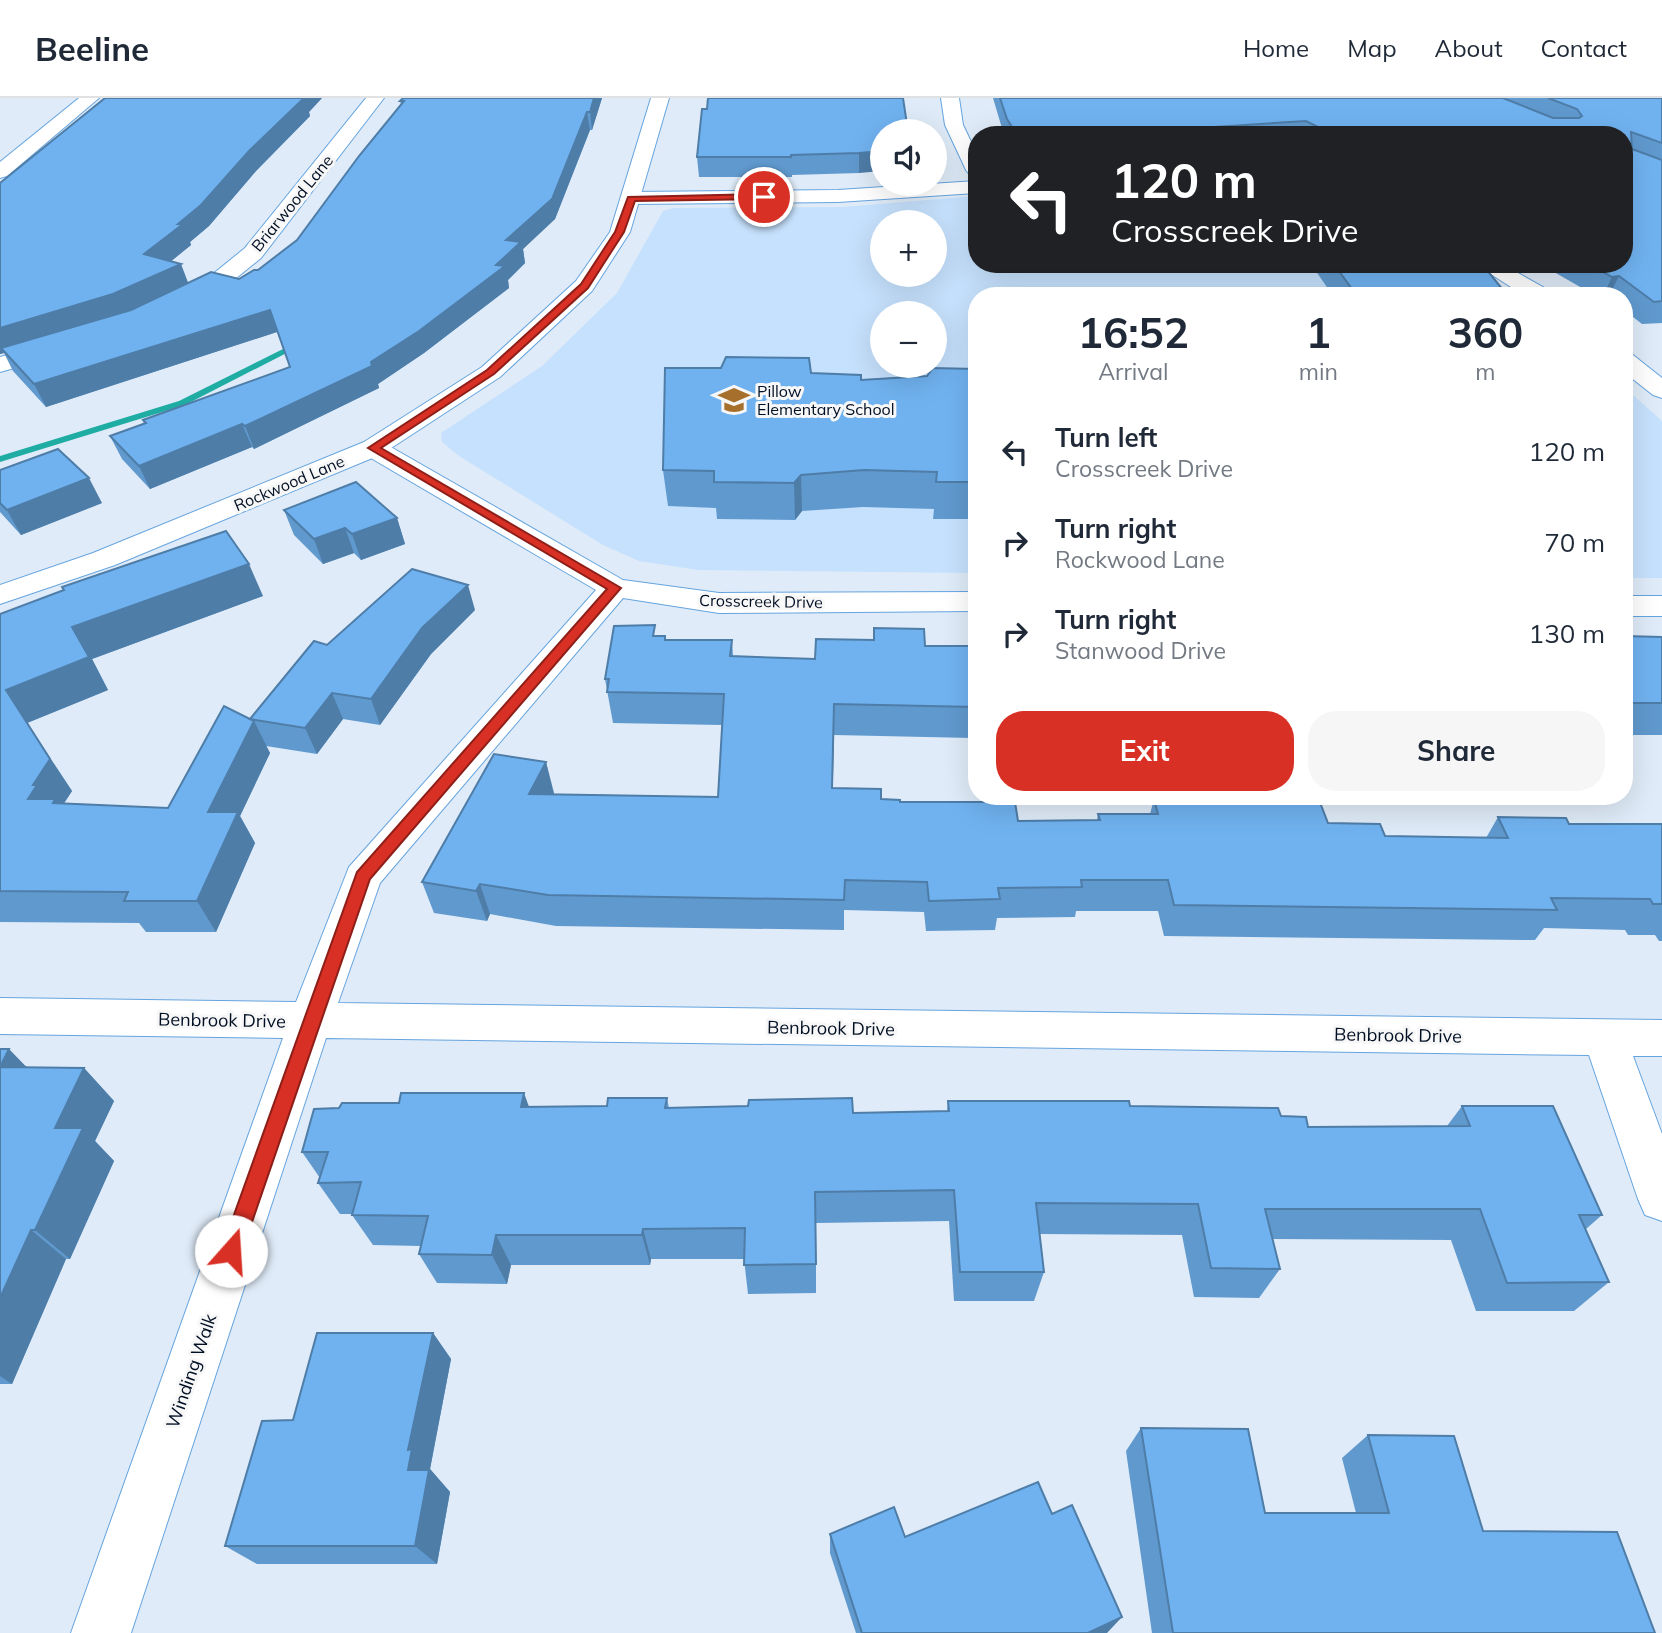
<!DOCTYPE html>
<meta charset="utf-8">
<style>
:root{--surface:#fff;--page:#f6f6f7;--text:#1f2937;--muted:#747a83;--line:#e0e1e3;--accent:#d93025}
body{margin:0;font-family:Mulish,sans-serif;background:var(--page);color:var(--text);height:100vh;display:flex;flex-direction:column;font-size:26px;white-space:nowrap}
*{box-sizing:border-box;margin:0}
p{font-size:23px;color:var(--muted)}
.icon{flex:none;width:38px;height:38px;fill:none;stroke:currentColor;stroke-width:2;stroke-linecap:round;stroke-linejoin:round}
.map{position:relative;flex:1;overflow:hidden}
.drawer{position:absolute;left:968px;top:189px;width:665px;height:518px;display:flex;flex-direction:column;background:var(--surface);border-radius:28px;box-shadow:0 7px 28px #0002}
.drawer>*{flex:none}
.banner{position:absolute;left:968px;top:28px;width:665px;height:147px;border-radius:28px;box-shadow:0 7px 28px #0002;background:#202124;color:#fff;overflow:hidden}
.controls{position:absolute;left:870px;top:21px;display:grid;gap:14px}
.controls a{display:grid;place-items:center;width:77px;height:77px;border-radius:50%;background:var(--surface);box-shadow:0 7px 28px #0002;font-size:35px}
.pin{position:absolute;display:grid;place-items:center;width:60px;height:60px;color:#fff;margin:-30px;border:4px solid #fff;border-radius:50%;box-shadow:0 2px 7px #0007}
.me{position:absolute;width:77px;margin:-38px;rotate:19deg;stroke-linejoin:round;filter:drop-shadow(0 0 5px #0008)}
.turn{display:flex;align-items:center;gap:24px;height:147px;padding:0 28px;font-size:32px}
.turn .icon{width:91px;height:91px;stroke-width:2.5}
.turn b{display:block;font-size:49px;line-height:60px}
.eta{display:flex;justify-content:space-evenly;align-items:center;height:119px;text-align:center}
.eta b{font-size:42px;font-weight:700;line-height:49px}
.cta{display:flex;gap:14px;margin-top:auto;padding:14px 28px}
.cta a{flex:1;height:80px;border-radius:28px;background:var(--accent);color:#fff;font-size:28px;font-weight:700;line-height:80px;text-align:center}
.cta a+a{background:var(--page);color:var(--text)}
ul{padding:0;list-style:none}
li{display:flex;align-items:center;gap:21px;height:91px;padding:0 28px}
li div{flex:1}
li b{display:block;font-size:26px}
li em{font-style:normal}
header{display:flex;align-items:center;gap:42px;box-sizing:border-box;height:98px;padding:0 35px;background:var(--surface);border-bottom:2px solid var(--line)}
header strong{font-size:33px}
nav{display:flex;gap:38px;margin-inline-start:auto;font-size:24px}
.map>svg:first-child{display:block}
.built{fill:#c6e1fd;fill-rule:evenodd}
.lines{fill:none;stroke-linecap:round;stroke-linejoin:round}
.stream{fill:#1eaca3;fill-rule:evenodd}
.minor-casing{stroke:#65a4df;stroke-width:2}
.tertiary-casing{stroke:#65a4df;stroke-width:2}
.minor{fill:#fff;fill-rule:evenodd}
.tertiary{fill:#fff;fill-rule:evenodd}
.wall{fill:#6099ce}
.shaded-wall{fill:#4e7da8}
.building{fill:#70b2f0;stroke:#4e7da8;stroke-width:2}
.route{fill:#d93025;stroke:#8d1f18;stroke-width:2}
.labels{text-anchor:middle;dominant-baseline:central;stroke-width:6;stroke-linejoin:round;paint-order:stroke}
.far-street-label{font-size:16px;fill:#000f24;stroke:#f7f7f7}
.far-poi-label{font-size:16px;fill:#000f24;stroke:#f7f7f7;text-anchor:start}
.street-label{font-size:18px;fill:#000f24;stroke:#f7f7f7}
</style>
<header>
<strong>Beeline</strong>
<nav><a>Home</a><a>Map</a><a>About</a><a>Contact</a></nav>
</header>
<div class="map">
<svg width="1662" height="1535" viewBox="0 0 1662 1535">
<rect width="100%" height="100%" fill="#dfebf8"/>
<g class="built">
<path d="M976 98V166H1455L1512 198H976V475L698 472 639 463 603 447 459 358 442 344 441 335 542 268 617 195 663 113 674 110 843 109ZM882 124H934V177H882ZM882 215H934V268H882Z"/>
<path d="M1624 289 1662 323V480H1624Z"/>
</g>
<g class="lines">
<path class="stream" d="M299 243 306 245 185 307 0 364V358L179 303Z"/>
<g class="minor-casing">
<g id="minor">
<path d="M79 0H99L7 78 0 80V64Z"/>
<path d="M366 0H384L261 160 224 190 189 210H173L170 205 173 200 208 180 245 150Z"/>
<path d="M941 0H959L963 27 976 54V78L969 76 966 72 945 27Z"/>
<path d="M976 83V95L838 104 631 106 624 104 621 100 624 96 631 94 838 92Z"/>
<path d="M1475 166H1502L1550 193 1553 198H1525Z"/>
<path d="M59 243 68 245 71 250 68 255 0 274V259Z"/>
<path d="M1624 255 1633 257 1662 280V300L1653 297 1624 274Z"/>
<path d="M373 342 382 344 623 482 719 495 976 494V513L719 515 623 500 380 785 338 905 1662 922V958H1633L1662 1036V1123L1645 1117 1638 1101 1589 957 326 940 131 1535H71L283 940 0 936V900L296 904 349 769 596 492 364 356 360 350 364 344Z"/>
<rect x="1624" y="498" width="38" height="20"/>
</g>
</g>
<g class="tertiary-casing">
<path id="tertiary" d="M651 0H669L630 134 592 193 500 279 382 356 115 467 0 506V487L93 455 364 344 482 269 576 183 610 134Z"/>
</g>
<use href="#minor" class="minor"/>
<use href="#tertiary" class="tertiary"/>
</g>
<g class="wall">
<path d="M103 0H322L309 14 310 18 256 73 209 128 190 144 191 147 171 163 188 185 239 181 258 172 297 142 401 6 400 3 602 0 592 32H590L555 121 523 151 525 165 508 182 509 190 424 255 378 286 379 290 254 351 252 349 150 391 122 361 110 338 144 326 143 322 290 269 277 234 46 309 13 273 4 255 0 256V85L104 1Z"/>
<path d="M903 0 859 75 792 77V79H699L697 59Z"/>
<path d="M993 0H1662V225L1642 226 1624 212V198H1596L1540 166H1624V37H1004Z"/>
<path d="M1311 166H1482L1508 198H1333Z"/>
<path d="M976 271V421H933L934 411 863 409 802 413 795 422 717 421 716 410 668 408 663 372 811 275 861 282 927 278Z"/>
<path d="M0 372 102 405 21 437 0 414Z"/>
<path d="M284 412 397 420 405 446 361 462 354 455 323 466 294 437Z"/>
<path d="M64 492 263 498 92 561 108 592 27 625 72 693 64 705 168 710 250 621 327 547 475 512 431 556 380 627 343 621 317 656 266 648 270 655 240 718 255 745 216 834H146L139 825 0 824V516Z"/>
<path d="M656 538 666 542H732L733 558 815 561 925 548H976V657H973L972 640 834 637 832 690 881 701 1018 723 1097 722 1098 716H1150L1154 701H1185L1186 698H1283L1284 701 1328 725 1385 738 1486 740 1498 719 1569 726H1662V843H1659L1655 837H1628L1625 832 1544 830 1535 842 1164 838 1158 813H1076L1075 819 997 820 995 832 926 833 924 814 844 812V832L556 828 490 816 487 823 434 815 422 784 546 664 553 696 718 699 722 627 613 625 605 581Z"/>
<path d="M1624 538 1662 539V637H1624Z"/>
<path d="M0 951 27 969 84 970 114 1003 95 1043 114 1063 70 1161H66L12 1286H0Z"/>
<path d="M667 1000 669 1010 853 1015 947 1013 948 1003 1130 1008 1281 1018 1308 1029 1447 1028 1462 1008 1602 1117 1586 1131 1609 1184 1574 1213H1476L1451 1142 1273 1141 1280 1171 1259 1200 1194 1199 1182 1137 1040 1136 1044 1174 1034 1203H954L949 1123 816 1125V1195L748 1196 744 1161H651L650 1167H511L507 1186 437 1185 419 1156 421 1148 373 1147 352 1117V1116H340L318 1085 320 1080 302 1054 529 1009 607 1008Z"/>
<path d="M433 1235 451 1261 430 1371 450 1394 437 1466H257L225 1448 293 1322Z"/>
<path d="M1141 1330 1265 1415H1356L1342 1360 1368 1337 1483 1433 1655 1535H1152L1126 1353Z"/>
<path d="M830 1436 905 1439 1107 1535H856L830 1455Z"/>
</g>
<g class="shaded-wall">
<path d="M300 0H322L309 14 310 18 256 73 209 128 190 144 191 147 153 178 144 156 178 126Z"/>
<path d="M594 0H602L592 32 590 14Z"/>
<path d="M587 14 590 32 555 121 523 151 525 165 508 182 509 190 424 255 378 286 379 290 254 351 245 328 371 264 496 167 506 142Z"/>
<path d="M882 53V73L859 75V55Z"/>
<path d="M181 166 189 187 123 219 1 250 4 255 0 256V230Z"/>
<path d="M1619 178 1609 198H1603L1612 179Z"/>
<path d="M270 212 277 234 46 309 34 286Z"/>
<path d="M242 326 252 349 150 391 139 368Z"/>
<path d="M801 377 802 413 795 422 794 385Z"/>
<path d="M89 380 102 405 21 437 7 412Z"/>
<path d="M397 420 405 446 361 462 352 436Z"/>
<path d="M345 430 354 455 323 466 314 441Z"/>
<path d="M249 466 263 498 92 561 108 592 27 625 72 693 61 710 28 701 33 687 6 592 72 529Z"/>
<path d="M468 487 475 512 431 556 380 627 371 601 422 530Z"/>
<path d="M332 595 343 621 317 656 305 630Z"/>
<path d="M834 606V637L832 722V690Z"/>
<path d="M254 623 270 655 240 718 255 745 216 834 197 803 208 714Z"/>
<path d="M546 664 554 695 538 727 529 696Z"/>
<path d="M480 786 490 816 487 823 476 793Z"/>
<path d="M9 951 42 985 0 969Z"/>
<path d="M84 970 114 1003 95 1043 114 1063 70 1161 35 1132 55 1030Z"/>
<path d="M524 995 536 1028 521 1009Z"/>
<path d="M643 1131 651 1161 650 1167 642 1137Z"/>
<path d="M31 1132 66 1161 12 1286 0 1278V1200Z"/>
<path d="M496 1137 511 1167 507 1186 492 1157Z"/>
<path d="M433 1235 451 1261 430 1371 450 1394 437 1466 415 1448 408 1372V1352Z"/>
<path d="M1122 1519 1107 1535H1088Z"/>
</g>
<g class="building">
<path d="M105 0H304L249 53 201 107 178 126H183L144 156 181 166 113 196 0 230V85Z"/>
<path d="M403 0H594L590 14H587L552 101 506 142 521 144 496 167 505 168 419 233 371 264 372 268 245 328 242 326 139 368 110 338 146 325 143 322 290 269 270 212 34 286 1 250 131 212 211 174 239 181 254 172H258L297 142 359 58 404 3H400Z"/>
<path d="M708 0H903L908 33H882V53L859 55 791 57V59H697L702 11H707Z"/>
<path d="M1000 0H1503L1553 20H1579L1582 18 1577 11 1548 0H1662V45L1631 34 1632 51 1662 62V203L1654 204 1619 178 1612 179 1589 166H1624V37H1334L1306 23 1091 37H1017L1007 21Z"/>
<path d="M1334 166H1482L1508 198H1357Z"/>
<path d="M726 259 809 260 811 275 861 277V282L927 278 933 270 976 271V384H936L937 374 864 372 801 377 794 385 714 384V373L663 372 665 270H721Z"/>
<path d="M58 351 89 380 7 412 0 405V372Z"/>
<path d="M356 384 397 420 352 436 345 430 314 441 284 412Z"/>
<path d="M226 433 249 466 72 529 89 559 6 592 50 661 33 687H37L28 701H55L53 705 168 710 224 608 254 623 208 714H238L197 803H124L128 794 0 793V516L64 492 62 489Z"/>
<path d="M412 471 468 487 422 530 371 601 332 595 305 630 250 621 314 543 327 547Z"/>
<path d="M655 527 653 538H665V542H732L730 558 815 561 816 541 874 542V530L924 531 925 548H976V616V609L834 606 832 690 881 691V701L900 702V704H1015L1018 723 1100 722 1098 716H1158L1154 701H1193V698H1283L1284 701 1319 702 1328 725 1380 726 1385 738 1508 740 1498 719 1566 720 1569 726H1662V806H1653L1650 801 1551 800 1557 812 1174 807 1168 782H1081L1082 789 998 790 1000 801 929 803 927 784 845 782 844 802 548 797 480 786 476 793 422 784 494 656 546 664 529 696 718 699 724 596 607 594 609 581H605L614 528Z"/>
<path d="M1624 538 1662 539V605H1624Z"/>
<path d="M0 951H9L0 969Z"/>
<path d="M0 969 84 970 55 1030H83L35 1132H31L0 1200Z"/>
<path d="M401 995H524L521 1009 607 1008 608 1000H667L665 1010 748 1008 749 1002 852 1000 853 1015 949 1013 948 1003H1129L1130 1008 1278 1010 1281 1018 1306 1019 1308 1029 1470 1028 1462 1008H1553L1602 1117H1579L1609 1184 1507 1185 1480 1111H1265L1280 1171 1211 1170 1198 1106 1036 1105 1044 1174H960L954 1092 815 1094 816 1166 744 1167 745 1130 643 1131 642 1137H496L492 1157 419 1156 428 1118 352 1117 361 1084 318 1085 328 1054H302L314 1011 339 1010 342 1005H399Z"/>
<path d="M317 1235H433L408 1352 412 1351 408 1372H429L415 1448H225L262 1323 293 1322Z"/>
<path d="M1141 1330 1248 1331 1265 1415H1389L1368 1337 1454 1338 1483 1433 1617 1434 1655 1535H1173Z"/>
<path d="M1038 1384 1052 1416 1072 1407 1122 1519 1088 1535H862L830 1436 894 1409 905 1439Z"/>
</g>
<path class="route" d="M764 96 767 101 635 103 624 134 588 190 494 276 381 350 621 490 370 781 242 1153 239 1160 231 1163 224 1160 221 1153 357 774 607 491 368 350 487 272 581 186 615 134 628 99Z"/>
<defs>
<g id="school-bare" transform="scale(2.415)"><path d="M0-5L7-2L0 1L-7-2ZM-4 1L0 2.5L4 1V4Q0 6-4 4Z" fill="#a66f2b" stroke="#f7f7f7" stroke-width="2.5" paint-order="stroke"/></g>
</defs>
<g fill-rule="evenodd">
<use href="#school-bare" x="734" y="302"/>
</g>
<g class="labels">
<g class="far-street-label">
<text transform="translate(292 105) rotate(-51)">Briarwood Lane</text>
<text transform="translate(289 385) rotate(-23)">Rockwood Lane</text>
<text transform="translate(761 503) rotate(1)">Crosscreek Drive</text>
</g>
<g class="far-poi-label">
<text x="757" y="293">Pillow<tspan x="757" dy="18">Elementary School</tspan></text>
</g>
<g class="street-label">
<text transform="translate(222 922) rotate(1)">Benbrook Drive</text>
<text transform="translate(831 930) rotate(1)">Benbrook Drive</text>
<text transform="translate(1398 937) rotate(1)">Benbrook Drive</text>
<text transform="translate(191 1273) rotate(-71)">Winding Walk</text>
</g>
</g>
</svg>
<div class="controls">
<a><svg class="icon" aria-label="sound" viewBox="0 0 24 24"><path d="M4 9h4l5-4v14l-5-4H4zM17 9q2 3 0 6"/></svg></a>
<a>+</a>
<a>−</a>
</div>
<div class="pin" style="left:764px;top:99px;background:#d93025"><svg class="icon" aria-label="arrive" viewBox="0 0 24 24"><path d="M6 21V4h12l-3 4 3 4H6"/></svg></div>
<svg class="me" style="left:231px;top:1153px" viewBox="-20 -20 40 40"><circle r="19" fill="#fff"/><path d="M0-13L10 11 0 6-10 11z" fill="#d93025"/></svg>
<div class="banner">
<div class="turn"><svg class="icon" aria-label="left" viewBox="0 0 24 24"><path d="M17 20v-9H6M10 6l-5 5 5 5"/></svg><div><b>120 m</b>Crosscreek Drive</div></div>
</div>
<section class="drawer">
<div class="eta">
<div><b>16:52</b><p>Arrival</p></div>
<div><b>1</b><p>min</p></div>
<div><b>360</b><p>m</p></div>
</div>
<ul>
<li><svg class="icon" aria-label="left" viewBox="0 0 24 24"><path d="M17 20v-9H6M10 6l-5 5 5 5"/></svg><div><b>Turn left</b><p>Crosscreek Drive</p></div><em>120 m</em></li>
<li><svg class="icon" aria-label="right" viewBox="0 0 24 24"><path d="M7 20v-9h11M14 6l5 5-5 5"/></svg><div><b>Turn right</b><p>Rockwood Lane</p></div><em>70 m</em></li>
<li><svg class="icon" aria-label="right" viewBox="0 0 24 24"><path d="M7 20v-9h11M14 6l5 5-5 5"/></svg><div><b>Turn right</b><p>Stanwood Drive</p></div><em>130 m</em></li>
</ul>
<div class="cta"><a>Exit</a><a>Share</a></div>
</section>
</div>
